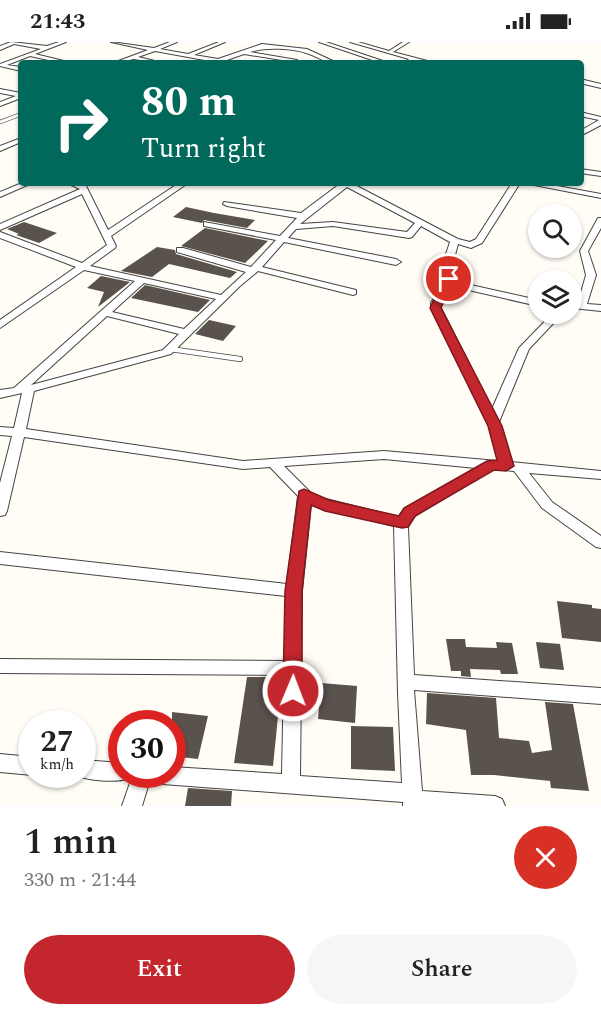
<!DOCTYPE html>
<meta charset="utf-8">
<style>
:root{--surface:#fff;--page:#f6f6f6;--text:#222;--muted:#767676;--accent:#c4262e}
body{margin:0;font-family:Spectral,serif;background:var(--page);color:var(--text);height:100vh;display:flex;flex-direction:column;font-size:22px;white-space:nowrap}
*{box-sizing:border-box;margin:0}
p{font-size:20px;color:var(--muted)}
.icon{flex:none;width:33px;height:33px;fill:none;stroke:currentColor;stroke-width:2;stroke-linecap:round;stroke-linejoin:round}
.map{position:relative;height:764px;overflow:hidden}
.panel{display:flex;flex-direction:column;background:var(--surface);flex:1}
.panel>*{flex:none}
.banner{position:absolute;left:18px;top:18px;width:566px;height:126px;border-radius:6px;box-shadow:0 2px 4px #0004;background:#00695c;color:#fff;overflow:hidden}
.controls{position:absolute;left:528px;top:162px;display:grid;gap:12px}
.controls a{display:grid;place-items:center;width:54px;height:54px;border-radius:50%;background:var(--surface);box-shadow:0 2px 4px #0004;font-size:30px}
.speed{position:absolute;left:18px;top:668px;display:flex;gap:12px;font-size:30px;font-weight:700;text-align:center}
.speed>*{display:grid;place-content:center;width:78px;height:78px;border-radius:50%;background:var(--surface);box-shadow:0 2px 4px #0004;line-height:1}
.speed small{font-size:15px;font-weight:400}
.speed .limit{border:9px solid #d22;background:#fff;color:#111}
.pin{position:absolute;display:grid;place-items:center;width:51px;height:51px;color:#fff;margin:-26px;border:3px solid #fff;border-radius:50%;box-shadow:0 2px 6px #0007}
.me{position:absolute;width:66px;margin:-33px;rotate:1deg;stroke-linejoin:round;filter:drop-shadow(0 0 4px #0008)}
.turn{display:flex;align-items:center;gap:21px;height:126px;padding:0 24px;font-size:27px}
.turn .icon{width:78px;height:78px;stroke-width:2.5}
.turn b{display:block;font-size:42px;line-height:51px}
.round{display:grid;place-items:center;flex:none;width:63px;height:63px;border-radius:32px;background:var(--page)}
.overview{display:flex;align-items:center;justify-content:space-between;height:102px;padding:0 24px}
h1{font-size:36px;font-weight:600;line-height:45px}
.cta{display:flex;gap:12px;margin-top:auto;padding:12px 24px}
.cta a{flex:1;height:69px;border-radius:36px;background:var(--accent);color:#fff;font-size:24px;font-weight:600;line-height:69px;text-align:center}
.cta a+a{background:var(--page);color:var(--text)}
.status{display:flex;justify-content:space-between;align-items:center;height:42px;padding:0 30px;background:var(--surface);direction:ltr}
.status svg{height:16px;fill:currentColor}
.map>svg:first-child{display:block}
.building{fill:#5a524d}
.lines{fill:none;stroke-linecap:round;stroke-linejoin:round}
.service-far1-casing{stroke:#444;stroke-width:4}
.service-casing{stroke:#444;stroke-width:6}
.minor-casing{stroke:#444;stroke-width:2}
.service-far1{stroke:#fff;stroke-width:3}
.service{stroke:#fff;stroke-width:4.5}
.minor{fill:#fff;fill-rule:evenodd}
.route{fill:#c4262e;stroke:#7f191e;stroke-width:1.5}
</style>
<div class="status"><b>21:43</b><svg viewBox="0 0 49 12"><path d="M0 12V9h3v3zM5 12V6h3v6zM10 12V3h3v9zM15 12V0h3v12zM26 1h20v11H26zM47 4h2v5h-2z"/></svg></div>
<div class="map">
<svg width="601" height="764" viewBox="0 0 601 764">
<rect width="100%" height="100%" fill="#fffdf5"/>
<g class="building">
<path d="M186 165 214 171 255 178 247 186 204 178 202 181 173 175Z"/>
<path d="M24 180 57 191 39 201 16 193 19 192 7 187Z"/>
<path d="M205 186 239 193 268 199 245 221 181 204Z"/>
<path d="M157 205 175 208 176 212 237 230 230 236 169 222 152 235 121 229Z"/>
<path d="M101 234 130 240 98 265 104 250 87 246Z"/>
<path d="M145 243 210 258 198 270 131 256Z"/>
<path d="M209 278 236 284 223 299 195 292Z"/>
<path d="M557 559 592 563V566L601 567V600L562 596Z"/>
<path d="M446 597H465L466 605 497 606 496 600 512 601 518 632H501L500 628 470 627 471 635 461 634V629H451Z"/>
<path d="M536 600 560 602 564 628 540 626Z"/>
<path d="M247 635H282L273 724 234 721Z"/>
<path d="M321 641 357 644 355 681 318 677Z"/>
<path d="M427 651 496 656 499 696 529 699 532 711 552 708 545 660 573 662 589 749 551 746 550 739 494 733H471L466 688 426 682Z"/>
<path d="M172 670 208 674 198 717 172 714Z"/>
<path d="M351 684 393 685 395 729 351 727Z"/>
<path d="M188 746 232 749 231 764H185Z"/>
</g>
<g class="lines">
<g class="service-far1-casing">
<path id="service-far1" d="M0 80 19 73"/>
</g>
<g class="service-casing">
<path id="service" d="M170 307 240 317"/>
</g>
<g class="minor-casing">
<g id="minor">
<path d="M11 0 47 4 59 0H66L35 12 72 21H62L30 14 7 23 21 25V29L0 24V22L41 7 14 2 0 8V4Z"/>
<path d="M111 0 154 6 170 0H177L160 7 188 12 219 0H225L194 13 218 17 262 2 307 7 337 21C326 21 318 15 309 12 293 6 265 5 250 10L297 18 294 20 244 12 224 19 226 21H221L155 9 138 15 163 21 133 17 121 21H113L148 8Z"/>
<path d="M319 0H326L389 21H381Z"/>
<path d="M350 0H358L389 9 403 0H409L393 10 435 21 415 19 405 21 409 17Z"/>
<path d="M580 37 601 42V46L580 41Z"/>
<path d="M0 47 21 51V56L0 64V60L16 54 0 51Z"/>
<path d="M580 70 601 75V83L580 94V89L599 78 580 74Z"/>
<path d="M21 96V100L0 109V104Z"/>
<path d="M580 127 601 130V134L580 131Z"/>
<path d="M22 141H32L0 155V150Z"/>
<path d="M67 141 85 142 108 188 179 141H188L111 194 116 204 115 206 90 224 221 253 246 230 177 210V206H183L251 225 276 198 204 184V180L280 194 297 176 227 164 223 162 224 160 301 171 341 141H351L458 197 470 200 476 197 512 141H520L482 201 471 206 458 202 452 224 453 239 538 258V264L451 244 441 261V266L492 367 519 306 552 272H562L529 307 499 380 511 420 601 429V437L529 431 552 460 601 494V506L596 505 542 466 514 429 493 427 415 474 408 485 414 633 601 646V662L414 648 422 749 495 754 502 757 505 764H403V760L149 741 142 764H122L133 732H172V725L282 732 284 633 0 631V617L285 619 286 554 0 522V510L287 542 298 454 270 425 243 427 24 395 7 469 5 473 0 474V441L12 394 0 393V385L14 386 22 351 0 356V348L14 346 135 239 84 228 0 286V278L76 225 0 196V190L82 221 107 203 82 152 0 188V182L80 147ZM347 145 415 181 407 190 333 180 300 182ZM333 184 409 196 412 195 421 184 450 200 442 224 443 241 431 261V266L489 384 498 419 384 409 243 419 26 387 34 349 171 312 240 244 258 229 353 253 356 252V248L262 225 284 200 396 223 401 220 396 217 288 196 296 187ZM144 241 216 257 184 287 112 270ZM107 274 179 292 163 308 31 343ZM384 417 476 426 405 466 398 475 318 455 310 450 284 424ZM311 463 394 484 398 651 402 741 300 734 302 549Z"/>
<path d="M524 141H541L601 152V156Z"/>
<path d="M598 176H601V186L588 209 596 233 587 262 601 263V269L572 266V260L578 261 586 233 580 209Z"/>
<path d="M0 712 32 715V732H34L32 733 0 730Z"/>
<path d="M82 718 122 721V732H130L129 736C118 741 84 739 75 732H82Z"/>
</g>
</g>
<use href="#service-far1" class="service-far1"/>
<use href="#service" class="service"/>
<use href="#minor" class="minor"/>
</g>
<path class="route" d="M445 234H449L454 237 441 266 502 384 514 424 506 429 494 428 415 474 408 485 402 486 325 469 311 463 302 549V649L299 655 293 658 286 655 283 649 285 549 299 449 304 447 329 458 399 474 404 466 487 419 497 418 488 384 430 266Z"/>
</svg>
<div class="controls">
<a><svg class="icon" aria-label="search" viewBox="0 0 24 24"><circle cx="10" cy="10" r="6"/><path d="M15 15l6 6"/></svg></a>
<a><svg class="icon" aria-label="layers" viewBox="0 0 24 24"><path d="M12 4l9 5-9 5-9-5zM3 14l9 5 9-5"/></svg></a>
</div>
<div class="speed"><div>27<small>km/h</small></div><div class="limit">30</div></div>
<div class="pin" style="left:449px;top:237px;background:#d93025"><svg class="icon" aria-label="arrive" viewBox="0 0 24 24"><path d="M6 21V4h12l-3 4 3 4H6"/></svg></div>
<svg class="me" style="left:293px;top:649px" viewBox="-20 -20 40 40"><circle r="17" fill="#c4262e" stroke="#fff" stroke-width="3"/><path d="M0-11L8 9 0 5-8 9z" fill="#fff"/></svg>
<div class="banner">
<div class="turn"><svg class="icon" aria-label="right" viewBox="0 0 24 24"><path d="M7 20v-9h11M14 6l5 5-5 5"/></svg><div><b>80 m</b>Turn right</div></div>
</div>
</div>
<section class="panel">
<div class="overview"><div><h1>1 min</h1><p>330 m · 21:44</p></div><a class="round" style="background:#d93025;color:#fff"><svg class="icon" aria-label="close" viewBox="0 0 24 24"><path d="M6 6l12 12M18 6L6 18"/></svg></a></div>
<div class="cta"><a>Exit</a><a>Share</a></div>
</section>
